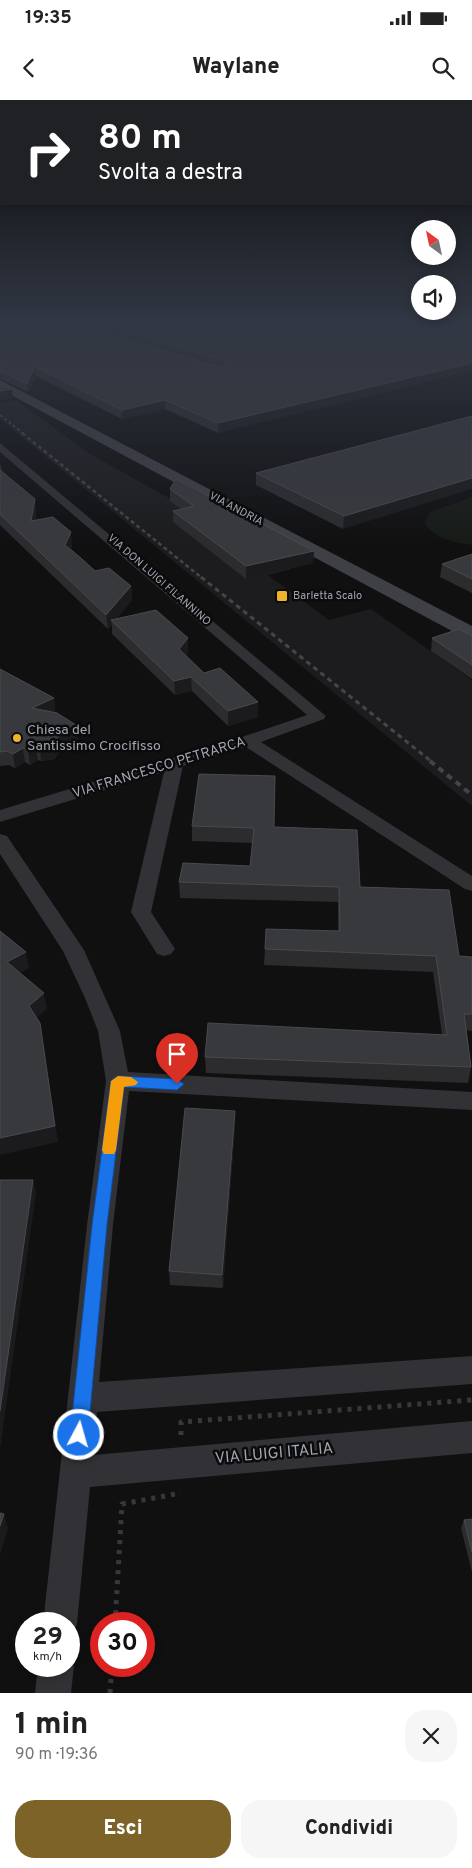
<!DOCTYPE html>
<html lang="it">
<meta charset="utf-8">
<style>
:root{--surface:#fff;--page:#f6f6f6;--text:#222;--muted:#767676;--accent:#7d6327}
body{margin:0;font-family:Overpass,sans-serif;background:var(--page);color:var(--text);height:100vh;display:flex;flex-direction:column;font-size:19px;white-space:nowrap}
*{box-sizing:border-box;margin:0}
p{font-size:16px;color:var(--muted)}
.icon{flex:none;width:28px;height:28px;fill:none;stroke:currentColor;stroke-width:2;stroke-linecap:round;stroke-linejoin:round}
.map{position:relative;height:1593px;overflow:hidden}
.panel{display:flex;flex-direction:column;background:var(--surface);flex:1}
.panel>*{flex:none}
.hud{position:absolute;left:0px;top:0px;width:472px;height:105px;box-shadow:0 2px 8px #0003;background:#202124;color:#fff;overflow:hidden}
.needle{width:32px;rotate:327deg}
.controls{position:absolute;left:411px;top:120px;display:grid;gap:10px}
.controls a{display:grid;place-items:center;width:45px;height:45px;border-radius:50%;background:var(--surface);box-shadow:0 2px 8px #0003;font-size:25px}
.speed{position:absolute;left:15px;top:1512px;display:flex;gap:10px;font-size:25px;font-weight:700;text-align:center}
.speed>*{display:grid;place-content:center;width:65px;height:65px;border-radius:50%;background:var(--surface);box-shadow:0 2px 8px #0003;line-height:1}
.speed small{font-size:12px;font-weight:400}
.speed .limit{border:8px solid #d22;background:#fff;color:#111}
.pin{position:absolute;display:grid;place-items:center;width:42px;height:42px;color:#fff;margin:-51px -21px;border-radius:50% 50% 50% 0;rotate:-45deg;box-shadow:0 0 5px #0007}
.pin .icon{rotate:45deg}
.me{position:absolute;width:55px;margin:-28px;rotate:6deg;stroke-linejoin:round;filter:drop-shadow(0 0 4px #0008)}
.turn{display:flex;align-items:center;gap:18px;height:105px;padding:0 15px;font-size:22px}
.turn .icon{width:65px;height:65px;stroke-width:2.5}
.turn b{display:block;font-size:35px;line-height:42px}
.round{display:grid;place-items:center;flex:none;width:52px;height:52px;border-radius:20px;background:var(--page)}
.headline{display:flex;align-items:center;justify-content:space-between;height:85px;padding:0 15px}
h1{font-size:30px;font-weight:800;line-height:38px}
.primary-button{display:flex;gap:10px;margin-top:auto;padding:10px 15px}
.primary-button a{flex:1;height:58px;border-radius:20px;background:var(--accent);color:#fff;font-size:20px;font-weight:800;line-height:58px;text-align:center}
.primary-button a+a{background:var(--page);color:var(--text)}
.status{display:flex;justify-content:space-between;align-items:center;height:35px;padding:0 25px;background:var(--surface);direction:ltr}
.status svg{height:14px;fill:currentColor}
header{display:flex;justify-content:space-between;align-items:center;height:65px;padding:0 15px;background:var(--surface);font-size:22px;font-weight:800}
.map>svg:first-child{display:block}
.built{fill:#1c1c1e}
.green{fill:#161b17}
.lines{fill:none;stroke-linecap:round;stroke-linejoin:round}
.path{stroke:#37383d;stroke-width:5;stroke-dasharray:4 6;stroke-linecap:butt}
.minor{fill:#313136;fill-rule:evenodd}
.tertiary{fill:#313136;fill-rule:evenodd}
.secondary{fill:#3f4046;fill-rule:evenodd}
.rail-far3{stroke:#44454b;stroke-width:2;stroke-dasharray:3 2.5;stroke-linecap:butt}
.rail-far2{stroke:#44454b;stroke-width:2.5;stroke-dasharray:4 3;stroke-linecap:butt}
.rail-far1{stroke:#44454b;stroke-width:3;stroke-dasharray:5 4;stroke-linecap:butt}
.rail{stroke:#44454b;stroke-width:4;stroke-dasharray:6 5;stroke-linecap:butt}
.wall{fill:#2c2c2f}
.shaded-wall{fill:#1b1b1d}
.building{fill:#38393d;stroke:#494a4f}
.route{fill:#1a73e8;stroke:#114b97}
.slow{fill:#f59e0b}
.poi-dot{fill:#ecb32d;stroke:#0b0b0c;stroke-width:2}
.labels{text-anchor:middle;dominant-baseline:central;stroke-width:5;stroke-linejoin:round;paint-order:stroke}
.far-street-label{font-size:11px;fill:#a1a5b1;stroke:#0b0b0c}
.far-poi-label{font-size:11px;fill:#a1a5b1;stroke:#0b0b0c;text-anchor:start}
.poi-label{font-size:14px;fill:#a1a5b1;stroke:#0b0b0c;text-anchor:start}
.street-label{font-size:14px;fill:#a1a5b1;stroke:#0b0b0c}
.near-street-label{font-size:16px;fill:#a1a5b1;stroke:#0b0b0c}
</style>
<div class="status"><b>19:35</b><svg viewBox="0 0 49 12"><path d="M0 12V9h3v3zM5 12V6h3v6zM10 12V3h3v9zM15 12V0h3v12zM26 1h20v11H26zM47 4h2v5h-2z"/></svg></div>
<header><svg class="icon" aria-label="back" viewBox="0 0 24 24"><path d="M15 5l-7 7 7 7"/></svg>Waylane<svg class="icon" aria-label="search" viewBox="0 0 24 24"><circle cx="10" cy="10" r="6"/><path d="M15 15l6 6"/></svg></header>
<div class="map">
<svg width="472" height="1593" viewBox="0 0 472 1593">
<rect width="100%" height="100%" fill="#101011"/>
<path class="built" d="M16 300 90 354 253 445 292 469 268 475 329 520 371 509 472 580V706L0 319V303Z"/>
<path class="green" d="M472 397V445C456 443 432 438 425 423L430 412Z"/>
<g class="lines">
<g class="path">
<path d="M181 1335V1322L472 1300"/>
<path d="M115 1524 122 1404 181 1393"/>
<path d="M110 1593 112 1566"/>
</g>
<g class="minor">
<path d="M0 343 326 616 324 619 261 642 472 776V791L465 789 246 647 183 666 151 812 175 849 171 854 164 856 157 854 131 812 164 672 0 722V710L242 637 307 615 0 352Z"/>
<path d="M0 734 7 736 84 850 120 931 128 972 472 992V1010L129 991 113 1125 99 1282 472 1256V1284L97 1312 93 1355 472 1321V1353L90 1387 77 1524 72 1536 69 1538V1524H43L87 1125 106 981 98 931 85 898 63 851 0 754Z"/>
<path d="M69 1553 74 1566 71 1593H35L38 1566H69Z"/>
</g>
<path class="tertiary" d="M0 221H19L0 227Z"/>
<path class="secondary" d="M0 280 472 526V540L465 538 0 289Z"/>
<path class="rail-far3" d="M0 315 24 334"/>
<path class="rail-far2" d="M22 333 202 478"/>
<path class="rail-far1" d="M201 477 432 662"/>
<path class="rail" d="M430 661 472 695"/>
</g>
<g class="wall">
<path d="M12 221H107L129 230 124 221H228L272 232 270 221H459L218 333 165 309 122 319 36 276 28 292 0 279V225L13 223Z"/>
<path d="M472 316 343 429 256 385V373Z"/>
<path d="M0 365 1 366 2 372 36 412 35 421 72 446 71 449 95 471 131 486 132 500 116 519 188 553 186 556 204 573 258 602V617L228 626 192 591 175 595 112 534V525L108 529 0 425Z"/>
<path d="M170 389 314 451 313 463 246 479 173 422V411L181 409 170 401Z"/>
<path d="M472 454V493L440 477 442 464Z"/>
<path d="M472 536V579L431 551 432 538Z"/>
<path d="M0 569 54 598 55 611 53 612 76 625 78 639 62 647 55 659 41 661 38 660 30 665 25 662 15 668 9 665 0 666Z"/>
<path d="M192 726 274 727 459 856 472 857V931L466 930 471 967 468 983 206 973 205 957 442 934 433 872 264 865 265 849 338 831V802L180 798 179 782 250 766 253 743 192 741Z"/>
<path d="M235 1011V1025L223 1188 170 1185 169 1171Z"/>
<path d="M472 1419V1472L461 1428 464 1420Z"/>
</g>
<g class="shaded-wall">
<path d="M472 263V271L218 333V323Z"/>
<path d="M35 267 36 276 28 292 27 284Z"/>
<path d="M12 289 13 298 0 300V291Z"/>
<path d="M165 300V309L122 319V310Z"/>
<path d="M472 378V389L343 429 344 416Z"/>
<path d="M35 399 36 412 33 435 31 421Z"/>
<path d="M71 432 72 446 67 458 65 445Z"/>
<path d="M314 451 313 463 246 479V466Z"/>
<path d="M131 486 132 500 114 522 111 520 112 525 108 529 106 515Z"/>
<path d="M188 538V553L180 563 179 549Z"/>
<path d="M191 577 192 591 175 595 174 581Z"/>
<path d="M54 598 55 611 34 622 32 608Z"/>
<path d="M258 602V617L228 626V611Z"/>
<path d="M76 625 78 639 62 647 55 659 41 661 40 647 61 633Z"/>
<path d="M36 646 38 660 30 665 28 650Z"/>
<path d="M23 648 25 662 15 668 13 654Z"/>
<path d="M26 852 29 868 10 878 7 862Z"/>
<path d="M44 893 47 909 32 922 29 906Z"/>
<path d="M42 939 58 1042 0 1055V1038Z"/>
<path d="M235 1011V1025L223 1188 222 1175Z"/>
<path d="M33 1080 36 1093 0 1349V1311Z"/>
<path d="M4 1414 8 1428 0 1455V1426Z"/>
</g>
<g class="building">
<path d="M24 221H63L219 267 230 264 228 262 89 221H107L133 232 128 221H228L274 232 271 221H459L462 225 472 228V263L218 323 165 300 122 310 35 267 27 284 0 271V225Z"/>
<path d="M0 285 12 289 0 291Z"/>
<path d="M472 316V378L344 416 256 373Z"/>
<path d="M0 370 35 399 31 421 53 417 71 432 65 445 82 459 95 471 109 468 131 486 106 515 0 414Z"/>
<path d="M176 379 314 451 246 466 173 411 194 406 170 389Z"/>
<path d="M472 454V479L442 464Z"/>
<path d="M156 510 188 538 179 549 204 573 220 568 258 602 228 611 191 577 174 581 111 520Z"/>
<path d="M459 529 472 536V565L432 538Z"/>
<path d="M0 569 54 598 32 608 57 613 76 625 61 633 53 645 40 647 36 646 28 650 23 648 13 654 7 651 0 652Z"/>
<path d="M199 674 275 676 274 727 357 730 360 787 449 790 459 856 472 857V914H464L471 967 205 957 208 923 447 935 436 856 265 849 266 829 340 831 339 787 179 782 183 763 250 766 254 728 192 726Z"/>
<path d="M0 831 26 852 7 862 44 893 29 906 40 923 55 1026 0 1038Z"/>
<path d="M185 1008 235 1011 222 1175 169 1171Z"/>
<path d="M0 1080H33L0 1311Z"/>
<path d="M0 1413 4 1414 0 1426Z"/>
<path d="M472 1419V1452L464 1420Z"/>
</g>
<linearGradient id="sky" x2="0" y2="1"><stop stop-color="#090909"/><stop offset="0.5" stop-color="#313743"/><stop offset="1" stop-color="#313743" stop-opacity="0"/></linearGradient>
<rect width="472" height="444" fill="url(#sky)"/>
<path class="route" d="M118 976 177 979 184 984 177 990 124 987 107 1125 88 1335 85 1341 79 1344 73 1341 70 1335 92 1125 111 981Z"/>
<path class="slow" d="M118 976 131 977 138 982 136 985 124 987 116 1050 114 1054H104L102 1050 111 981Z"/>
<g class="poi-dot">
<rect x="276" y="490" width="12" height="12" rx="2.5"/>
<circle cx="17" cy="638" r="5"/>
</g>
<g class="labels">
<g class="far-street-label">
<text transform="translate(236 409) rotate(28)">VIA ANDRIA</text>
<text transform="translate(159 480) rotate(41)">VIA DON LUIGI FILANNINO</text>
</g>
<g class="far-poi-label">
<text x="293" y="496">Barletta Scalo</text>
</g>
<g class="poi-label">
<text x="27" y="630">Chiesa del<tspan x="27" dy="16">Santissimo Crocifisso</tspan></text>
</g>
<g class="street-label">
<text transform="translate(159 668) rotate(-17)">VIA FRANCESCO PETRARCA</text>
</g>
<g class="near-street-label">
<text transform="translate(274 1354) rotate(-5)">VIA LUIGI ITALIA</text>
</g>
</g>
</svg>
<div class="controls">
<a><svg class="needle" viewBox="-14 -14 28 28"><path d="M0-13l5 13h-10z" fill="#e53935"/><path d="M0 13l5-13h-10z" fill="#767676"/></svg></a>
<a><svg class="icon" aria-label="sound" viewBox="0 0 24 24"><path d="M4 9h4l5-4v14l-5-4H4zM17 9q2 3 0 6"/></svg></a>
</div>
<div class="speed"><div>29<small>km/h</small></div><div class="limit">30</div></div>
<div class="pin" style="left:177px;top:984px;background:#d93025"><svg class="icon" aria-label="arrive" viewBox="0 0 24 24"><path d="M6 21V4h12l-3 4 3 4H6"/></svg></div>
<svg class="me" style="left:79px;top:1335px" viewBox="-20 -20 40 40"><circle r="17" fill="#1a73e8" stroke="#fff" stroke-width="3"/><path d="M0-11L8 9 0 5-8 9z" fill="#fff"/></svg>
<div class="hud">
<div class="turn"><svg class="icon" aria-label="right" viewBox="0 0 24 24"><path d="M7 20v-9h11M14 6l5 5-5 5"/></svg><div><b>80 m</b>Svolta a destra</div></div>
</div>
</div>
<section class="panel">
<div class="headline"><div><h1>1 min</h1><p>90 m · 19:36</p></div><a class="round"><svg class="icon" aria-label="close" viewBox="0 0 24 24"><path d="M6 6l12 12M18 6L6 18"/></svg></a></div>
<div class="primary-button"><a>Esci</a><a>Condividi</a></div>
</section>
